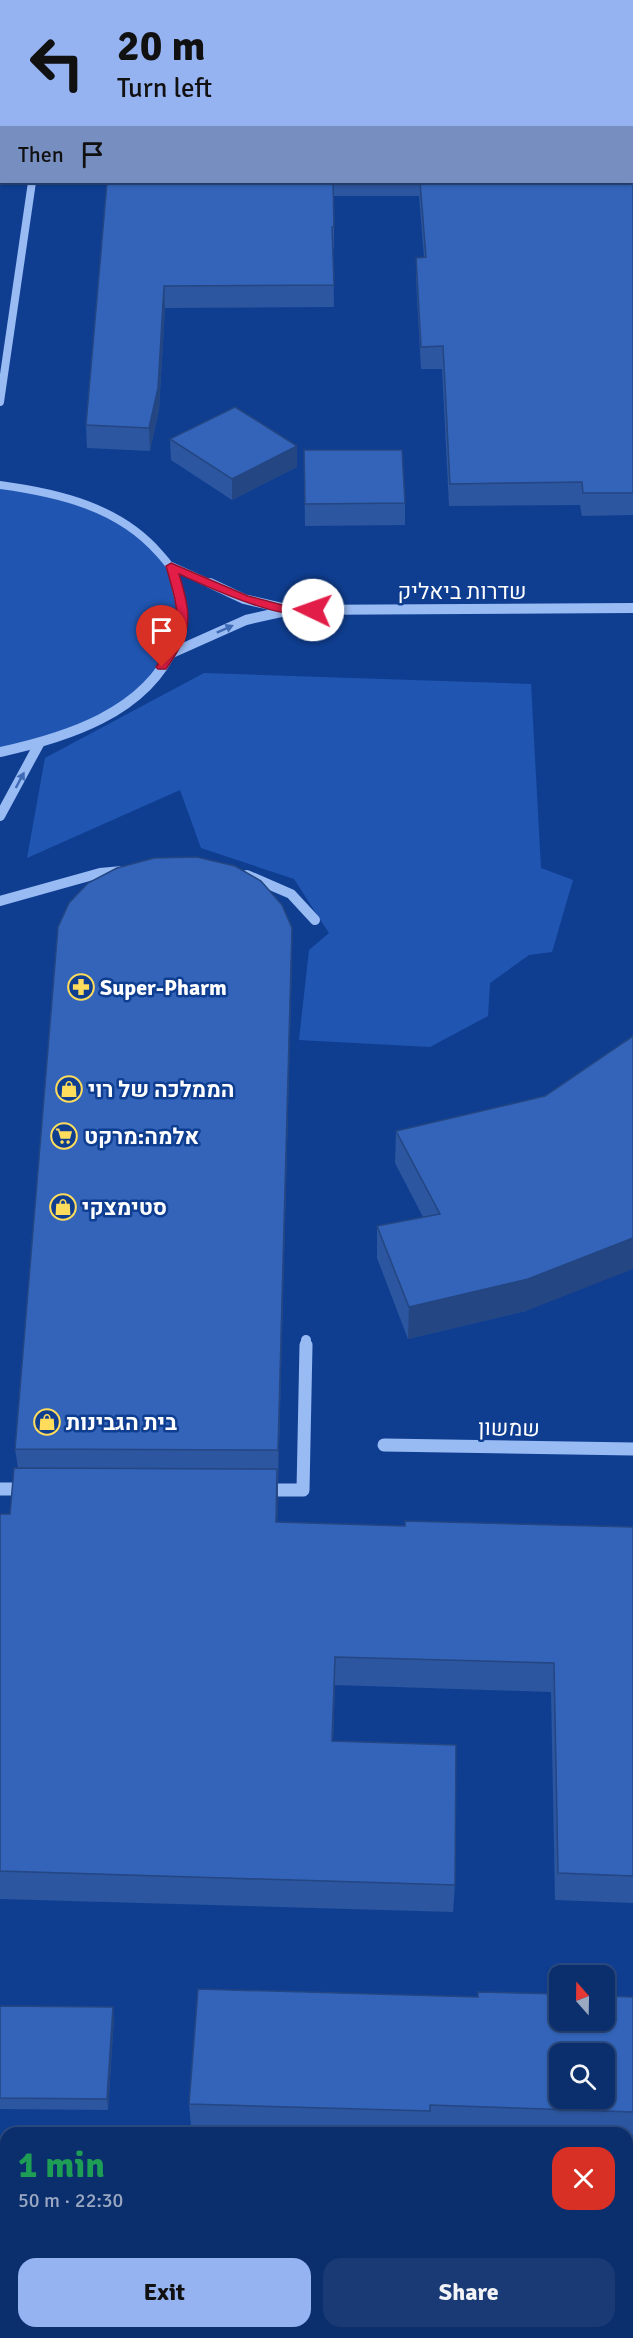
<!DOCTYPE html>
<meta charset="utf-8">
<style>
:root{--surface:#0b2e6d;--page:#193a75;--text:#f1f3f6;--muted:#9aa8c2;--line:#2b4a80;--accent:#95b2f1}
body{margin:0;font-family:Signika,Heebo,sans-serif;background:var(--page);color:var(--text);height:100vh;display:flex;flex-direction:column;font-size:22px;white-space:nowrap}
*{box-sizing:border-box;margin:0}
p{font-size:20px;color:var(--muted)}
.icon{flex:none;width:33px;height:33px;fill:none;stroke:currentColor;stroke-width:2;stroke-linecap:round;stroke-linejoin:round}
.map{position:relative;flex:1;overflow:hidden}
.drawer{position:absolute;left:0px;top:2127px;width:633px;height:212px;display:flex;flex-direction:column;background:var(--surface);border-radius:18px 18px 0 0;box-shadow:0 2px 4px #0004,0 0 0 2px var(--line)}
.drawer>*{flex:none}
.top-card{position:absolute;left:0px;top:0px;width:633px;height:183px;box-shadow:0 2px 4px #0004,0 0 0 2px var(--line);background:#95b2f1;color:#111;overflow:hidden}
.needle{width:39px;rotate:340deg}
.tools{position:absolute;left:549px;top:1965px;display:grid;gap:12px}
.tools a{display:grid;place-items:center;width:66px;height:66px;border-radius:12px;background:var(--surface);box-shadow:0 2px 4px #0004,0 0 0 2px var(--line);font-size:30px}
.pin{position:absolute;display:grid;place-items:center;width:51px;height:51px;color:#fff;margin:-62px -26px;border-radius:50% 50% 50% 0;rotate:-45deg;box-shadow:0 0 6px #0007}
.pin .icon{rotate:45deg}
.me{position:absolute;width:66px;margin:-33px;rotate:273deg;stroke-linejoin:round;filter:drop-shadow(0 0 4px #0008)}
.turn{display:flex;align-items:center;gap:21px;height:126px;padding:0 18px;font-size:27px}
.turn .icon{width:78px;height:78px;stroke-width:2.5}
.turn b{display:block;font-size:42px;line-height:51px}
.then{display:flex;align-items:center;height:57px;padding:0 18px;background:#0003;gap:12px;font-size:22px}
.round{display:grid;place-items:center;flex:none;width:63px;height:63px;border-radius:18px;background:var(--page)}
.head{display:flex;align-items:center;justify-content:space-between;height:102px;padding:0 18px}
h1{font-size:36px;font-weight:800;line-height:45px;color:#1e9e55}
.primary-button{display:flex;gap:12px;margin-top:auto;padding:12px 18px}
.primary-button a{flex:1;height:69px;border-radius:18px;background:var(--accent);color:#111;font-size:24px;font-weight:800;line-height:69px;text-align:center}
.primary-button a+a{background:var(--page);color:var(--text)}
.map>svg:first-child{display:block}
.green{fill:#2056b1}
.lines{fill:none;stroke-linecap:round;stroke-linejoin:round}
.minor-far2{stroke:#99bbf4;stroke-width:8}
.minor-far1{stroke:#99bbf4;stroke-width:10}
.minor{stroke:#99bbf4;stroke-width:13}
.wall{fill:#2c569f}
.shaded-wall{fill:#244682}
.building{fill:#3364b9;stroke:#244682;stroke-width:1.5;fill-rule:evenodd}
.oneway{fill:#3f6ab4}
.route{fill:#e11d48;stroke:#92132f;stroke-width:1.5}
.labels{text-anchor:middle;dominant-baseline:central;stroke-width:5;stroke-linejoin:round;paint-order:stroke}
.street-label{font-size:22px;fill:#fff;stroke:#0f3e91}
.poi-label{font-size:22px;font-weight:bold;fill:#fff;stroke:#0f3e91;text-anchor:start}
</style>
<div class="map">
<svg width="633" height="2338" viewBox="0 0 633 2338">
<rect width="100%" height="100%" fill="#0f3e91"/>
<g class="green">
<path d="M0 485 85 503 137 530 171 566 181 631 152 681 84 727 0 752Z"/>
<path d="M204 673 531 684 541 868 573 880 552 952 529 955 490 983 488 1016 430 1047 299 1040 309 950 329 933 294 879 201 848 180 790 27 858 45 758Z"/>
</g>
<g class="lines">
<g class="minor-far2">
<path d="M0 402 32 182"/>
<path d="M0 485C59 493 119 507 159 553 169 564 174 570 177 585"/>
<path d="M171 566 213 585"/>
</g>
<g class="minor-far1">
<path d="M210 583 244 599 287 609"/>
<path d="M172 653 246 620 290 610 633 608"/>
<path d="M0 752C65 738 146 713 174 646 178 637 182 629 182 620 183 607 178 596 176 583"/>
<path d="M0 816 39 744"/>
<path d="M247 875 291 894 315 920"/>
<path d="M0 901 100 873 122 871"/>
<path d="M306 1346V1340"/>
</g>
<g class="minor">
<path d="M384 1445 633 1449"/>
<path d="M0 1489H27"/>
<path d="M264 1490H303L306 1345"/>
<path d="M0 2337 88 2338"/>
</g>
</g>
<g class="wall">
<path d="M633 90V515L582 516 580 505 449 506 442 369H421L416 280V258L424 257 419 196H334V249H333L334 307 165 308 159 410 150 451 87 448 86 425 107 182H632Z"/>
<path d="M170 439 297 467 232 500 171 460Z"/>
<path d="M304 450 405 503V525L305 526Z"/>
<path d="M292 960 277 1522 405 1526 633 1527V1903L555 1900 551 1692 335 1685 333 1741 455 1885 453 1912 0 1899V1514H10L18 1468 15 1449Z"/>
<path d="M396 1131 526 1311 408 1339 377 1258V1226L423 1217 395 1163Z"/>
<path d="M478 1997H633V2135H627V2133H574L429 2128V2133H402L191 2127 189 2104Z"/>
<path d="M0 2006 113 2007 114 2018 108 2110 0 2109Z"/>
</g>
<g class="shaded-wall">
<path d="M164 286 165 308 159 410 150 451 149 428Z"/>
<path d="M297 446V467L232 500V479Z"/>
<path d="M292 928V960L278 1481V1450Z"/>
<path d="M633 1238V1269L526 1311 408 1339 409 1307Z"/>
<path d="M277 1469 278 1499 276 1551V1522Z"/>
<path d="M335 1657V1685L332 1769V1741Z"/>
<path d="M113 2007 114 2018 108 2110 107 2099Z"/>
</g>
<g class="building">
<rect x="134" y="0" width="483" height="2"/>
<path d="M632 82 633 90V493H583L582 482 450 484 443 346 421 347 416 258 426 257 420 182H632Z"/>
<path d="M107 182H333L334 227H332L334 285 164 286 158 388 149 428 86 425Z"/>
<path d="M235 407 297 446 232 479 170 439Z"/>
<path d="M304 450H402L405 503 305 504Z"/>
<path d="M197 857 235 866 261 881 282 905 292 928 278 1450 15 1449 58 927 69 903 88 883 117 868 154 858Z"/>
<path d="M633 1036V1238L528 1279 409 1307 377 1226 440 1214 396 1131 545 1096Z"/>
<path d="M14 1468 277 1469 276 1522 405 1526V1521L633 1527V1876L558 1873 554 1663 335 1657 332 1741 456 1745 455 1885 0 1871V1514H10Z"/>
<path d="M198 1989 478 1997V1992L560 1994V2020H604V1996L633 1997V2112L430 2105V2111L189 2104ZM560 2054H604V2098H560Z"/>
<path d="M0 2006 113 2007 107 2099 0 2098Z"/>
</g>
<defs><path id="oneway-solid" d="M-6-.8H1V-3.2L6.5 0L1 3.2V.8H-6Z" transform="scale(1.5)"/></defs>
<g class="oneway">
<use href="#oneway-solid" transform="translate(225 629) rotate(-24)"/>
<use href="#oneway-solid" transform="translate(20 780) rotate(-62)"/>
</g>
<path class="route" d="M171 563 248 596 290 607H313L319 610C296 629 204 585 179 574 192 618 193 630 166 669H158L156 667C185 625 179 612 166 566Z"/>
<defs>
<g id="pharmacy-ring" transform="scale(1.35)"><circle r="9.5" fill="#0f3e91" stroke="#ffdc5c" stroke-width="1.5"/><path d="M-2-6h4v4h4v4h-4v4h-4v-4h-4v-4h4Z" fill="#ffdc5c"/></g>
<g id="shop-ring" transform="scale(1.35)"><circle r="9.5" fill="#0f3e91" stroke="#ffdc5c" stroke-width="1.5"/><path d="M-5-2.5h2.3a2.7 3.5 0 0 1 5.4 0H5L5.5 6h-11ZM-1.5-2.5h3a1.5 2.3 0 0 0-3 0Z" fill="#ffdc5c"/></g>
<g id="supermarket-ring" transform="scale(1.35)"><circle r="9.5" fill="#0f3e91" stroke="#ffdc5c" stroke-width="1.5"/><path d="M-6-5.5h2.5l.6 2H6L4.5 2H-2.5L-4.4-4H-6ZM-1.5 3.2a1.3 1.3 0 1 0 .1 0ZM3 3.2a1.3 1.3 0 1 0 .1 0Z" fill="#ffdc5c"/></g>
</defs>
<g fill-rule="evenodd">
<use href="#pharmacy-ring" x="81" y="987"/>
<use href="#shop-ring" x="69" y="1089"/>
<use href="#supermarket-ring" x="64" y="1136"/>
<use href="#shop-ring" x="63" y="1207"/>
<use href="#shop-ring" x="47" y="1422"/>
</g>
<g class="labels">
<g class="street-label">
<text x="462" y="591">שדרות ביאליק</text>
<text transform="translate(509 1428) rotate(1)">שמשון</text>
</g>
<g class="poi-label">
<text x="100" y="987">Super-Pharm</text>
<text x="88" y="1089">הממלכה של רוי</text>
<text x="84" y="1136">אלמה:מרקט</text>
<text x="82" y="1207">סטימצקי</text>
<text x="66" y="1422">בית הגבינות</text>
</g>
</g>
</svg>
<div class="tools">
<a><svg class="needle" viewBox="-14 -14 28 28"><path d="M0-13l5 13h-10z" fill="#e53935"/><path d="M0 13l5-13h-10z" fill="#9aa8c2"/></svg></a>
<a><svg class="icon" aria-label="search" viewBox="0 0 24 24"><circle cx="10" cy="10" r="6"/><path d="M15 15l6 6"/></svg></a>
</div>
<div class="pin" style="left:162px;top:667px;background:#d93025"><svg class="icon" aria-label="arrive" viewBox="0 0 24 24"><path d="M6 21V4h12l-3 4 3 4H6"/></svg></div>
<svg class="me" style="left:313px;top:610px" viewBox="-20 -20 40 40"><circle r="19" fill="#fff"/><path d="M0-13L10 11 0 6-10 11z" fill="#e11d48"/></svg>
<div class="top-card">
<div class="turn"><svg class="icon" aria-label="left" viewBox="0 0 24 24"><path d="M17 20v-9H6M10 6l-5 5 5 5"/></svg><div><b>20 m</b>Turn left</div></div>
<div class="then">Then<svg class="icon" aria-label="arrive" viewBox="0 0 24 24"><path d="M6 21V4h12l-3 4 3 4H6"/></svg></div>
</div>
<section class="drawer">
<div class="head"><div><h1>1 min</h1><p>50 m · 22:30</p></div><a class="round" style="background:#d93025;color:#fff"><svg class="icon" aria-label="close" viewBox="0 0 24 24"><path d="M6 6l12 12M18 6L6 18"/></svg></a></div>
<div class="primary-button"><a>Exit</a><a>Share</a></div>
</section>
</div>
